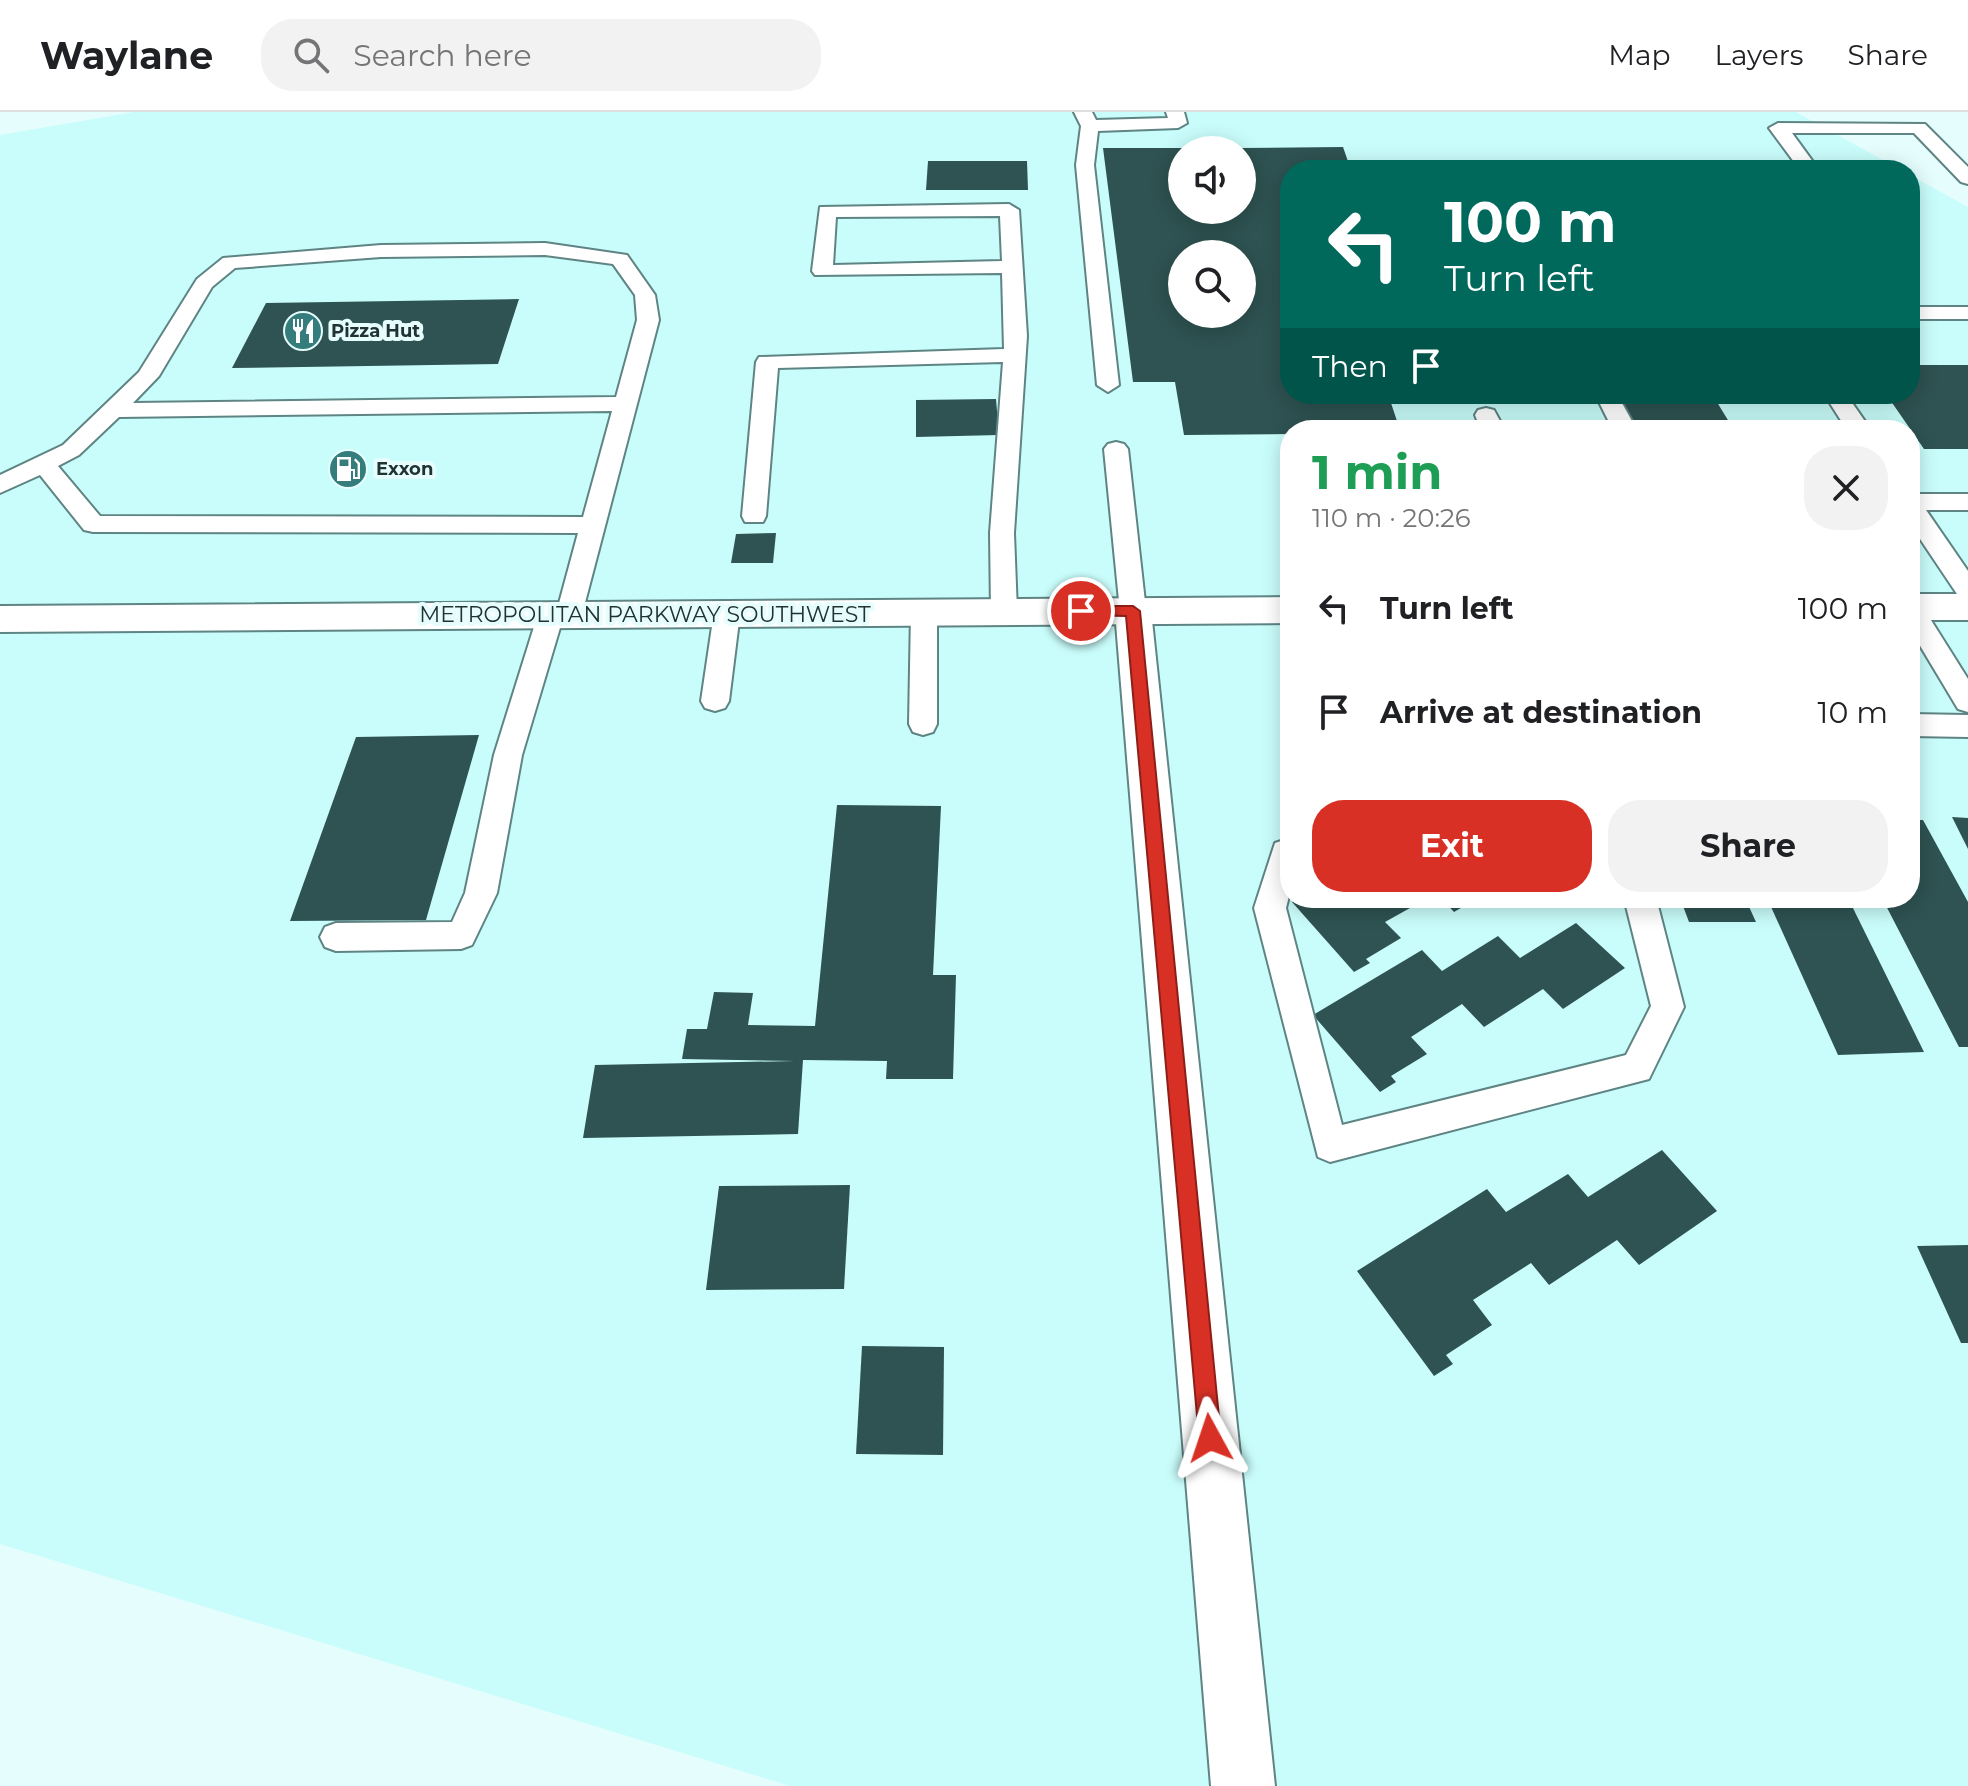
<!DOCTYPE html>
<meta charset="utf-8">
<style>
:root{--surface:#fff;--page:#f2f2f2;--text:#202124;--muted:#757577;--line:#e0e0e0;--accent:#d93025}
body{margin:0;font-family:Montserrat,sans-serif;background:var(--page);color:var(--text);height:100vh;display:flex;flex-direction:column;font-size:30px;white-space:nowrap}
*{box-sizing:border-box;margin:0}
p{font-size:26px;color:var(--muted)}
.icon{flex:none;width:44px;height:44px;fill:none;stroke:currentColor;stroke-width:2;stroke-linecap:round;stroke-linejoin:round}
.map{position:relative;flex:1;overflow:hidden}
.panel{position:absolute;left:1280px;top:308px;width:640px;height:488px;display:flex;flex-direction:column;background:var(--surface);border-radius:32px;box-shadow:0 4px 20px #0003}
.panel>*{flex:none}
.hud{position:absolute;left:1280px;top:48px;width:640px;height:244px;border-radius:32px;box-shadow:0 4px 20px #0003;background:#00695c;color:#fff;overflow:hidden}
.fabs{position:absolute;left:1168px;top:24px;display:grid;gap:16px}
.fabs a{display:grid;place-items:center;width:88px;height:88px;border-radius:50%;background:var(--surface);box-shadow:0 4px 20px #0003;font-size:40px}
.pin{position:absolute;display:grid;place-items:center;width:68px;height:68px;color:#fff;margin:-34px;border:4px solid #fff;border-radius:50%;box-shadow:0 2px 8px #0007}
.me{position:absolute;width:88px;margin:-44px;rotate:355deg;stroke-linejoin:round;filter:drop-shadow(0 0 6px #0008)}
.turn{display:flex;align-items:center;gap:28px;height:168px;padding:0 32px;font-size:36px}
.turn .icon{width:104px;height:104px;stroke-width:2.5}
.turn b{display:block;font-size:56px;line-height:68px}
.then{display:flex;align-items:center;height:76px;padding:0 32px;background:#0003;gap:16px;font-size:30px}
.round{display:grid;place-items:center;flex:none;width:84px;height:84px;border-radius:32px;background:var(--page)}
.headline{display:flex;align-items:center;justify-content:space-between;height:136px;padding:0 32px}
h1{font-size:48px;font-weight:700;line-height:60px;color:#1e9e55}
.cta{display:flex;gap:16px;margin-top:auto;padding:16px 32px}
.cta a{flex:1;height:92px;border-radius:32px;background:var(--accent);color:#fff;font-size:32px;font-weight:700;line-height:92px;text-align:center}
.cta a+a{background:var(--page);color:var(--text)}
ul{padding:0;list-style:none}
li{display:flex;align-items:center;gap:24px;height:104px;padding:0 32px}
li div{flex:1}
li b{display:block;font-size:30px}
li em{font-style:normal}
header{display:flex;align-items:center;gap:48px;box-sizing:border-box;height:112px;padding:0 40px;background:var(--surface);border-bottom:2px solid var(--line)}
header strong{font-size:38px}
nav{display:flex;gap:44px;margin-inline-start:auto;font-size:28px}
.search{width:560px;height:72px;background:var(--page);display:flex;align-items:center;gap:20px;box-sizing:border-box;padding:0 28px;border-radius:32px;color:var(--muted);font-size:30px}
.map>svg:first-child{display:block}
.built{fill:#c9fdfb;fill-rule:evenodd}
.building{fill:#2e5352;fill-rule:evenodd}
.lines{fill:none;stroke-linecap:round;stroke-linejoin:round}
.service-casing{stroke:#5e8483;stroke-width:4}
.minor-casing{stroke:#5e8483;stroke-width:4}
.primary-casing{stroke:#5e8483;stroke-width:4}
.service{fill:#fff;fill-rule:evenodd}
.minor{fill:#fff;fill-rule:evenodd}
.primary{fill:#fff;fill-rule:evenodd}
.route{fill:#d93025;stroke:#8d1f18;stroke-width:2}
.labels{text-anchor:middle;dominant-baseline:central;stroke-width:8;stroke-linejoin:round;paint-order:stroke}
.far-poi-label{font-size:18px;font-weight:bold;fill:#223232;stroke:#e5fefd;text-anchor:start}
.street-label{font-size:22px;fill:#223232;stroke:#e5fefd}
</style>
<header>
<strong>Waylane</strong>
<div class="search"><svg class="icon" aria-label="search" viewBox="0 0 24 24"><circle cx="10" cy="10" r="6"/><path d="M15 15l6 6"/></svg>Search here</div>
<nav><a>Map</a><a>Layers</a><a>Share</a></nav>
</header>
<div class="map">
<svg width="1968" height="1674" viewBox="0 0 1968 1674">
<rect width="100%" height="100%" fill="#e5fefd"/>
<path class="built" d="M134 0H1796L1901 58H1290V282H1910V63L1968 95V1674H790L0 1432V23ZM1182 38H1242V98H1182ZM1182 142H1242V202H1182ZM1290 318H1910V786H1290Z"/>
<g class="building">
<path d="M1343 35 1351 58H1290V282H1388L1400 318H1290V322L1184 323 1175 270H1133L1103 36H1182V98H1242V36ZM1182 142H1242V202H1182Z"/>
<path d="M928 49H1027L1028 78H926Z"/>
<path d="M519 187 498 252 232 256 266 191Z"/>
<path d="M1910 253H1968V337H1924L1886 282H1910Z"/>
<path d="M1610 282H1712L1734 318H1630Z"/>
<path d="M996 287 999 323 916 325V288Z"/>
<path d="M776 421 773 451H731L736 422Z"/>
<path d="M479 623 426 808 290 809 356 625Z"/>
<path d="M837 693 941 694 933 863H956L953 967H886L887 949 803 948 798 1022 583 1026 595 953 795 949 682 947 687 917H707L714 880 753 881 748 913 815 914Z"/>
<path d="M1952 705 1968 706V737Z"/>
<path d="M1910 708H1923L1968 790V935H1959L1882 786H1910Z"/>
<path d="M1299 786H1428L1385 810 1401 826 1366 847 1370 851 1354 860 1292 790Z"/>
<path d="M1441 786H1478L1454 800Z"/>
<path d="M1680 786H1745L1756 810H1689Z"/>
<path d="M1767 786H1848L1924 940 1838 943Z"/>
<path d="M1576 811 1625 856 1563 897 1543 877 1484 915 1462 892 1411 925 1427 942 1391 964 1396 970 1380 980 1313 903 1422 838 1442 859 1498 824 1520 846Z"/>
<path d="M1662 1038 1717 1099 1639 1153 1617 1128 1549 1173 1531 1151 1473 1188 1492 1213 1446 1243 1453 1252 1434 1264 1357 1159 1487 1077 1506 1100 1568 1062 1588 1085Z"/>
<path d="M850 1073 844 1177 706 1178 719 1074Z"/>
<path d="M1968 1133V1231H1961L1917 1134Z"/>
<path d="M862 1234 944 1235 943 1343 856 1342Z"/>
</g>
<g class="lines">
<g class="service-casing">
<g id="service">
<path d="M1074 0H1092L1096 8 1168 6 1166 0H1184L1187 11 1178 16 1098 19 1094 53 1119 273 1108 280 1097 273 1076 53 1081 14Z"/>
<path d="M1778 11 1925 12 1968 55V72L1961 70 1914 21H1792L1819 58H1800L1769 16Z"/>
<path d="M1009 92 1019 98 1027 224 1014 421 1017 500 1013 507 1004 509 995 507 991 500 990 421 1003 250 778 256 766 404 763 410H745L742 404 756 250 759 245 1004 237 1002 161 815 163 812 159 820 95ZM1000 104 1002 149 833 153 836 105Z"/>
<path d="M545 131 627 143 655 183 659 208 582 502 578 509H562L522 643 497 781 472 833 461 837 336 839 325 835 320 825 325 815 336 811 452 810 465 781 494 643 538 502 542 495H558L578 421 93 420 84 418 40 363 0 381V363L63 333 139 260 197 167 223 146 381 133ZM545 143 613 152 635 183 637 208 616 285 133 291 159 264 212 175 235 156 381 145ZM612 299 583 405 100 404 58 354 79 343 119 305Z"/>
<rect x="1910" y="195" width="58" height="12"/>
<path d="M1595 282H1617L1637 318H1613Z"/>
<path d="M1824 282H1846L1871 318H1847Z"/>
<path d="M1486 296 1494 298 1505 318H1481L1475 303 1478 298Z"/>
<path d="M1116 330 1124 332 1128 337 1146 499 1142 506 1133 508 1124 506 1120 499 1104 337 1108 332Z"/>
<path d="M1910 382H1968V398H1926L1968 459V488L1959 485 1910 412Z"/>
<path d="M1910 486 1919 489 1968 567V600L1958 597 1910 517Z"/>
<path d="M924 491 933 493 937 500V612L933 620 923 623 913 620 909 612 911 500 915 493Z"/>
<path d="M727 492 736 494 740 501 729 589 725 596 715 599 705 596 701 589 714 501 718 494Z"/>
<path d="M1910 602 1968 603V625L1910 624Z"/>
<path d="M1290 726V780L1286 796 1342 1013 1626 943 1651 894 1624 786H1656L1684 895 1649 967 1330 1050 1318 1045 1254 796 1275 731Z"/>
</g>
</g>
<g class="minor-casing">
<path id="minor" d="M1133 486 1146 490 1151 499 1275 1674H1211L1115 499 1120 490Z"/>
</g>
<g class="primary-casing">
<g id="primary">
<rect x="1910" y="482" width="58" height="26"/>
<path d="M1290 485V511L0 520V494Z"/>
</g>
</g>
<use href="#service" class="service"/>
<use href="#minor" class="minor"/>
<use href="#primary" class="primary"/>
</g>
<path class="route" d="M1081 494H1133L1140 499 1221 1326 1218 1335 1210 1338 1202 1335 1199 1326 1126 504 1076 503 1074 499Z"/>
<defs>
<g id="restaurant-disc" transform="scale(2)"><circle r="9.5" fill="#347d7c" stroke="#e5fefd"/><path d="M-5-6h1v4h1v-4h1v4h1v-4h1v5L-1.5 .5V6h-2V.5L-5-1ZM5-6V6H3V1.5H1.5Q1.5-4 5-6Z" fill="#fff"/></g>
<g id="fuel-disc" transform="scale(2)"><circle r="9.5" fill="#347d7c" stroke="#e5fefd"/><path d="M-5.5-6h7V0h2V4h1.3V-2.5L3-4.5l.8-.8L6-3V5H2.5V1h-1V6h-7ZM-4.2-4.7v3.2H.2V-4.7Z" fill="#fff"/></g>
</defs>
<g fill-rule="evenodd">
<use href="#restaurant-disc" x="303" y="219"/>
<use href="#fuel-disc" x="348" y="357"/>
</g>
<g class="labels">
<g class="far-poi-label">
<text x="331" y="219">Pizza Hut</text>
<text x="376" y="357">Exxon</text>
</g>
<g class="street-label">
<text x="645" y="502">METROPOLITAN PARKWAY SOUTHWEST</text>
</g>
</g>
</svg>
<div class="fabs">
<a><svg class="icon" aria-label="sound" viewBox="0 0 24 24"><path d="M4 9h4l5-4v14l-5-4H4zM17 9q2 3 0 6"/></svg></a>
<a><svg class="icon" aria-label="search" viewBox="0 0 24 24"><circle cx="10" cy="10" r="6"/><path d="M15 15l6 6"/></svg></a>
</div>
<div class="pin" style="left:1081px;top:499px;background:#d93025"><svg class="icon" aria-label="arrive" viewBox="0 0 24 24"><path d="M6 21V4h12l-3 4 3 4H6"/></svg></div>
<svg class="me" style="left:1210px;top:1326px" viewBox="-20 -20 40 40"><path d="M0-17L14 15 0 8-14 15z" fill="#d93025" stroke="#fff" stroke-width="4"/></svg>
<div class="hud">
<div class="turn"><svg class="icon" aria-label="left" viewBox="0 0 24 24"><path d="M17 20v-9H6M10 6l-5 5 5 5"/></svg><div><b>100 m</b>Turn left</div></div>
<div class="then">Then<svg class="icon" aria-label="arrive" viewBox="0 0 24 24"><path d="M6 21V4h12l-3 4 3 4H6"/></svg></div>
</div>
<section class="panel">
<div class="headline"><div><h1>1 min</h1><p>110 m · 20:26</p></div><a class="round"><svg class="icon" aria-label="close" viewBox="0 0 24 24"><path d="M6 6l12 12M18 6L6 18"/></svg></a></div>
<ul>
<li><svg class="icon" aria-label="left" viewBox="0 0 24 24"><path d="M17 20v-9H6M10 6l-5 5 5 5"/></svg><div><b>Turn left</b></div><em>100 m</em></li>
<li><svg class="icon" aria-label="arrive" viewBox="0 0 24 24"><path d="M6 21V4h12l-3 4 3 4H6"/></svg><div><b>Arrive at destination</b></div><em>10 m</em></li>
</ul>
<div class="cta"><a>Exit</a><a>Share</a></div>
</section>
</div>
